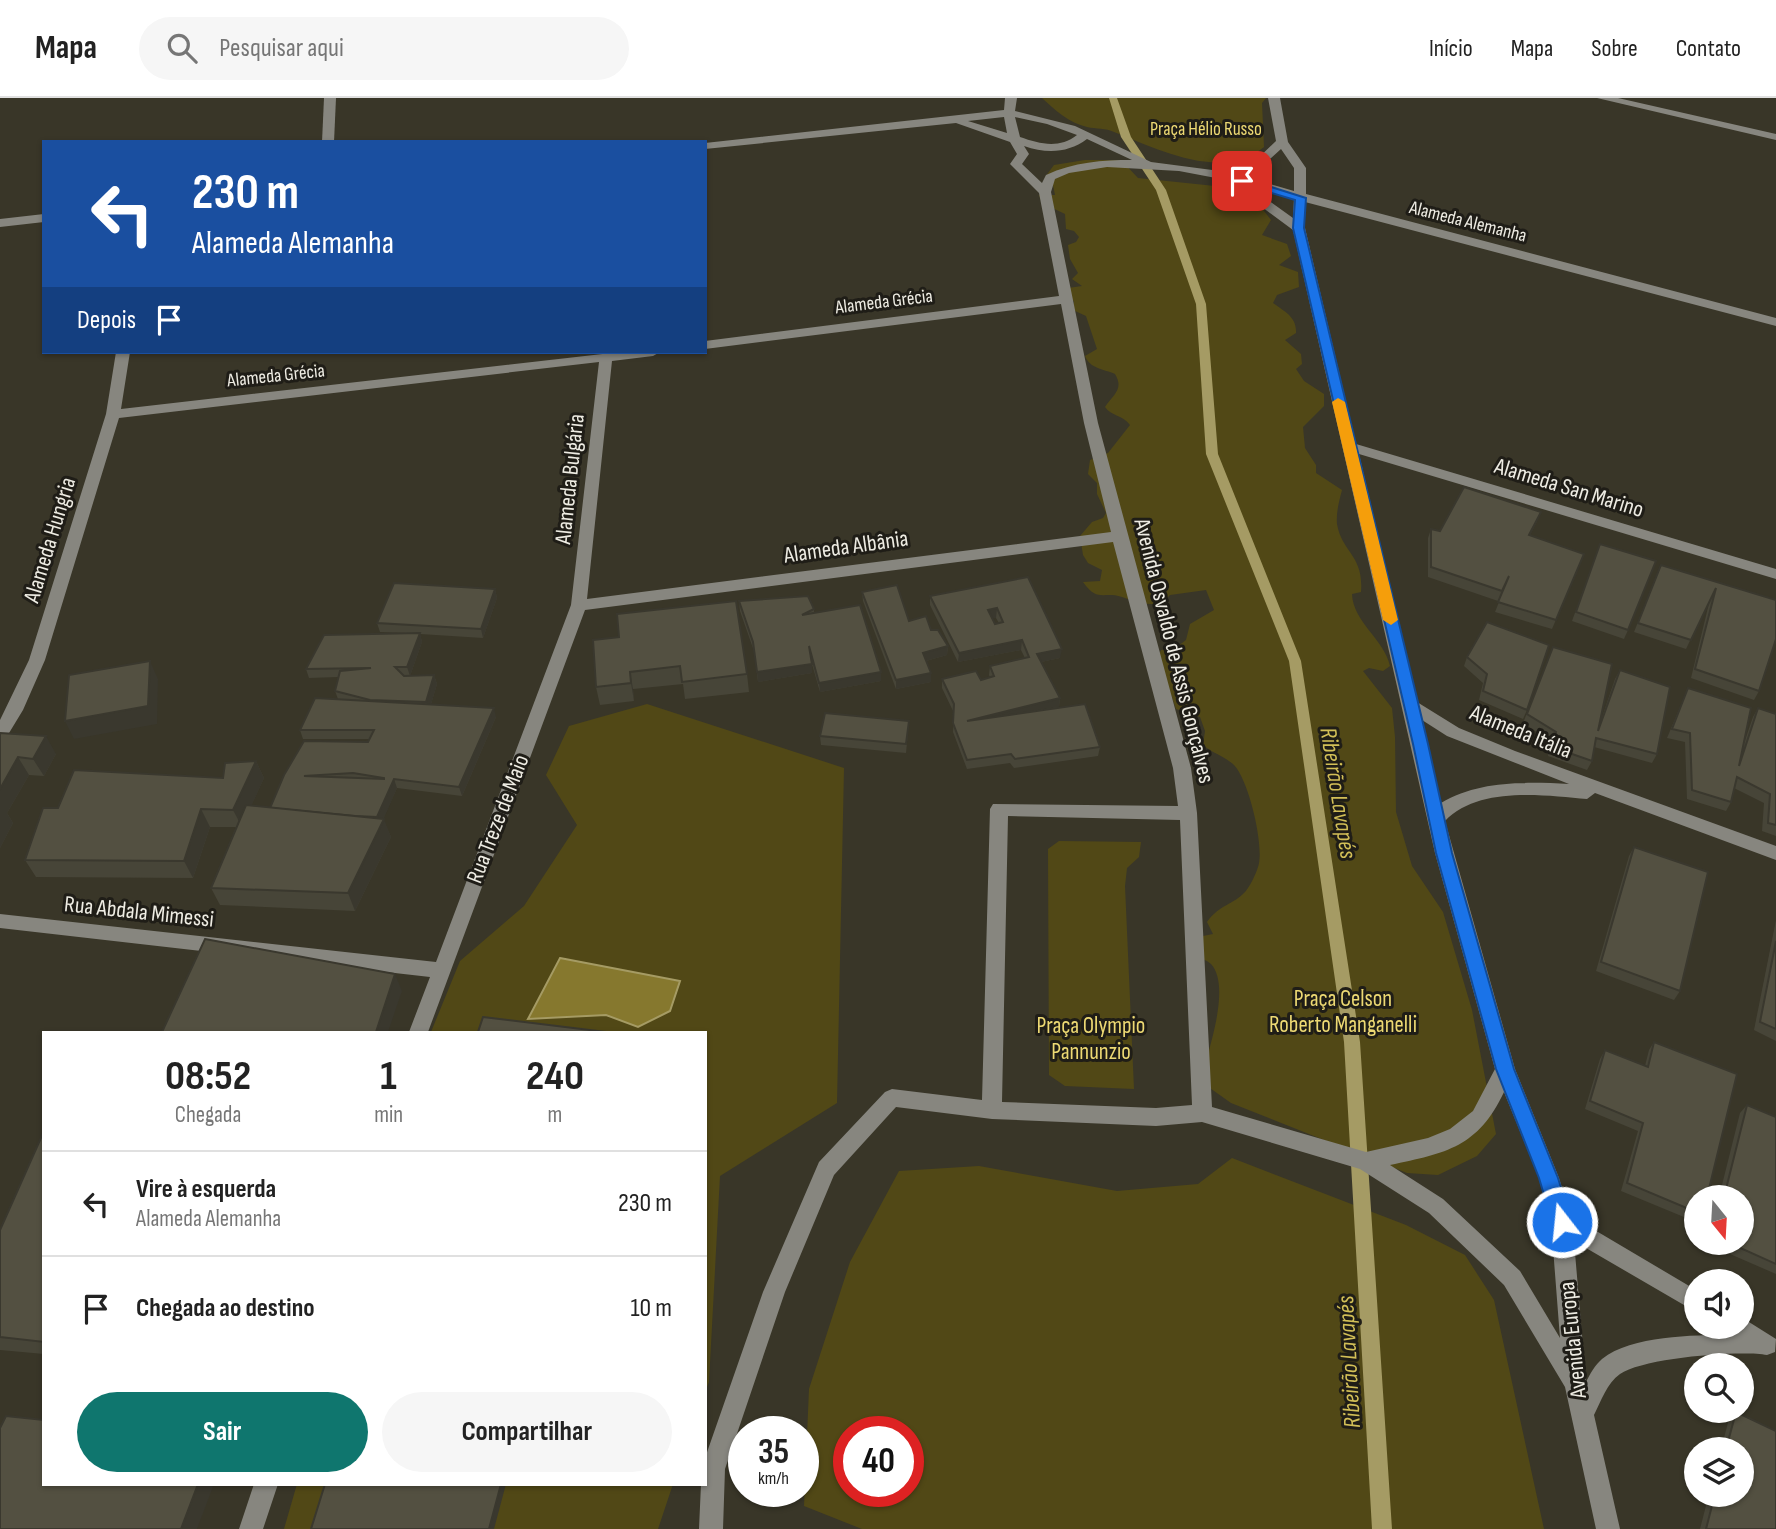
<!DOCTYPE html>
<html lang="pt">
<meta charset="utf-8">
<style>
:root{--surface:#fff;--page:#f6f6f6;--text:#222;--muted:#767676;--line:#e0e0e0;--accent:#0f766e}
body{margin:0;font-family:"Sofia Sans Condensed",sans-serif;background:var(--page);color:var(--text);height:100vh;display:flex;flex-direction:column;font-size:26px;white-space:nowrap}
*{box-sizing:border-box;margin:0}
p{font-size:23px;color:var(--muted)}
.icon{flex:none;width:38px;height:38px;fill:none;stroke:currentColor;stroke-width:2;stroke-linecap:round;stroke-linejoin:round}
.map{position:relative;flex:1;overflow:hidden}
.drawer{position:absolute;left:42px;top:933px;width:665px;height:455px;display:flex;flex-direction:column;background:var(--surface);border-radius:0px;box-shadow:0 2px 5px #0004}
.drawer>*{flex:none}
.banner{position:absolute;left:42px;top:42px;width:665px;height:214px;border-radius:0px;box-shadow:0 2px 5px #0004;background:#1a4fa0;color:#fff;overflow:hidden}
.needle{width:46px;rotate:162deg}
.controls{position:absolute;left:1684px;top:1087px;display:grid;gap:14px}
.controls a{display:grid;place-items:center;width:70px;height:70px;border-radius:50%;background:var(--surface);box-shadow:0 2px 5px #0004;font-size:35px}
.speed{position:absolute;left:728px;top:1318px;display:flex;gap:14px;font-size:35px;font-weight:700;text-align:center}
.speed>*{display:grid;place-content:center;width:91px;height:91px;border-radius:50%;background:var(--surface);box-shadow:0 2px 5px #0004;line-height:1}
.speed small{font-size:18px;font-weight:400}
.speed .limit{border:10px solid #d22;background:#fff;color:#111}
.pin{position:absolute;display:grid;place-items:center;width:60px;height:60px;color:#fff;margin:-30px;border-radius:14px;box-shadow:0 4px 10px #0006}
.me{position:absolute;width:77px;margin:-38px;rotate:344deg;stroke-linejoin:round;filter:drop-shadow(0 0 5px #0008)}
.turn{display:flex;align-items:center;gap:24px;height:147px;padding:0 35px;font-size:32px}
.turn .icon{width:91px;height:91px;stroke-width:2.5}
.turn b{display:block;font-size:49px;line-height:60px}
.then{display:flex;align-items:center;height:66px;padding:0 35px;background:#0003;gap:14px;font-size:26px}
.eta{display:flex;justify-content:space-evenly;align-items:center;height:119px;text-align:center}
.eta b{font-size:42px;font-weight:700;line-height:49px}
.cta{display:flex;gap:14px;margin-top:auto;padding:14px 35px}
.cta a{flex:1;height:80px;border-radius:42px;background:var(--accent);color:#fff;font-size:28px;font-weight:700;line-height:80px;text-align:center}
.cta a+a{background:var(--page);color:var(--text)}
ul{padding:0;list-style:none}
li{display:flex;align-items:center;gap:21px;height:105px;padding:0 35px;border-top:2px solid var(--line)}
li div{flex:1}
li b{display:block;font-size:26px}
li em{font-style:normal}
header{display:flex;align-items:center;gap:42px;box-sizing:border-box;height:98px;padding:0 35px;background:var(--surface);border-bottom:2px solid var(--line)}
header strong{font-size:33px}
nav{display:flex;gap:38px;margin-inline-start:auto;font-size:24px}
.search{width:490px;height:63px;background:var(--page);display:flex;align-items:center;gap:18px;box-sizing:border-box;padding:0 24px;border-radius:38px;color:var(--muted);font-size:26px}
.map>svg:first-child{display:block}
.green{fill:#514816;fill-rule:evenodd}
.water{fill:#86782e;stroke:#a59b64;stroke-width:2}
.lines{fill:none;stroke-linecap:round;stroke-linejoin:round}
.stream{fill:#a59b64;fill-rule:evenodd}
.minor{fill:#87867f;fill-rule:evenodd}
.wall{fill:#474538;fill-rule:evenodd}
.shaded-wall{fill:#3a382e}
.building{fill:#535041;stroke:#3a382e;stroke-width:2;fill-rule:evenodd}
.route{fill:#1a73e8;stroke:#114b97;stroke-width:2}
.slow{fill:#f59e0b}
.labels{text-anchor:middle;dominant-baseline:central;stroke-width:6;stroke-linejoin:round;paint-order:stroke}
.far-park-label{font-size:19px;fill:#edd973;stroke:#1f1d17}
.far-street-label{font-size:19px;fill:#eeece3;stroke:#1f1d17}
.street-label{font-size:23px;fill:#eeece3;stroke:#1f1d17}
.park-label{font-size:23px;fill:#edd973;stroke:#1f1d17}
.water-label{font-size:24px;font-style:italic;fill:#d2bf57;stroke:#1f1d17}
</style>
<header>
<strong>Mapa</strong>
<div class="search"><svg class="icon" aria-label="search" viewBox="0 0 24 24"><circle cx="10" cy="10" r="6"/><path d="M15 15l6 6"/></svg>Pesquisar aqui</div>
<nav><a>Início</a><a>Mapa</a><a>Sobre</a><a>Contato</a></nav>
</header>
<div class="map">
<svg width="1776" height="1431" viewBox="0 0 1776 1431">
<rect width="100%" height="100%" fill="#393628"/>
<g class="green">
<path d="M1042 0H1266L1262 5 1264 49C1221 84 1158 51 1114 34 1106 30 1096 31 1087 29 1069 25 1055 12 1042 0Z"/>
<path d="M1085 62H1121L1138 80 1215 88 1245 106 1261 109 1271 122 1262 137 1287 146 1291 158 1279 167 1298 174 1299 189 1277 197 1273 205C1285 214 1297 219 1296 235L1285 242 1301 256 1302 266 1296 271 1304 283 1324 296V308L1303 329 1305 350 1316 367V375L1342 392C1339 403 1336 415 1337 426 1342 455 1364 457 1361 494L1352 496C1353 524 1384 541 1390 568L1383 573 1369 570 1363 573 1392 610 1395 639 1396 714 1412 768 1443 814 1472 912 1496 1036 1477 1058 1438 1077 1407 1075 1231 1005 1200 983C1207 957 1232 889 1211 866 1208 863 1201 860 1197 858L1198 839 1213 836 1207 824C1220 806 1233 807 1245 794 1250 789 1258 772 1259 765 1263 744 1249 683 1234 667 1226 659 1212 655 1203 647L1205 633 1200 619 1176 611 1158 559 1161 552 1174 551 1186 542 1190 526 1214 512 1206 492 1170 497 1161 506C1145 507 1136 504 1122 499 1103 493 1098 505 1083 484L1100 483 1102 472 1088 465 1083 457 1080 438 1092 424 1103 420 1106 415 1097 396V385L1088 376 1090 362 1108 355 1130 327C1123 317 1111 318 1105 309 1114 296 1124 291 1115 276 1104 271 1090 271 1085 258L1097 251 1086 218 1073 212 1074 203 1064 198 1061 191 1082 188 1072 181 1078 175 1070 161 1068 147 1076 144 1079 139 1074 133 1066 131 1065 116 1042 105 1039 97H1055L1053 87 1045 79 1054 67Z"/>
<path d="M647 606 844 670 837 1005 720 1078 709 1284 705 1294V934H431L460 863 524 808 577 727 546 677 569 628Z"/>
<path d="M1059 743 1141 744 1139 759 1127 770 1125 788 1134 991 1065 988 1049 977 1048 751Z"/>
<path d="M1232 1060 1406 1127 1465 1157 1494 1202 1544 1431H862L804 1408 809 1291 850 1164 899 1073 979 1068 1117 1093 1198 1086ZM849 1334H908V1393H849Z"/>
<path d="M297 1386H673L658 1431H284Z"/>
</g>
<path class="water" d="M560 860 680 883 670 913 638 929 606 917 528 921Z"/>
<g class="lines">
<path class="stream" d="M1109 0H1117L1131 39 1166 92 1206 206 1218 356 1301 563 1360 944 1392 1431H1372L1344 944 1289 563 1206 356 1196 206 1156 92 1121 39Z"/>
<g class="minor">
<path d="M324 0H336L334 44H322Z"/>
<path d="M1005 0H1017L1015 13 1075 28 1151 64 1220 73 1253 65 1276 43 1268 0H1280L1288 44 1306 70V96L1776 220V228L1305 104V130L1356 346 1776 471V481L1359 356 1417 604 1459 630 1515 653 1776 748V762L1595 695 1587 701C1543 697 1478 688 1445 723L1515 971 1559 1080 1571 1118 1696 1192V1214L1574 1143 1586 1284C1590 1276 1595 1267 1602 1261 1632 1237 1693 1238 1730 1236L1727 1228H1741V1219L1776 1241 1775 1254 1767 1257C1739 1252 1643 1260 1620 1276 1607 1285 1601 1303 1594 1317L1620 1431H1596L1565 1289 1504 1187 1429 1115 1360 1071 1202 1024 1156 1028 992 1021 896 1009 834 1077 785 1194 725 1371 723 1431H699L701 1386H705V1360L763 1194 819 1064 885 994 892 991 982 1002 990 711 993 706 1178 708 1173 670 1113 444 585 512 428 934H409L430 879 0 830V816L436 864 571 507 599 264 119 320 45 562 23 612 6 640 0 642V622L29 562 106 316 116 254H130L121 311 620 254H660L653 258 612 263 587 501 1111 434 1084 325 1061 206 705 251V243L1059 198 1039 95 1010 66 1017 56 1010 44 956 25 705 51V45L1004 12ZM1004 19 1007 35 968 23ZM1015 19 1047 26 1077 37C1059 51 1040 46 1020 39ZM1087 41 1132 62C1102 62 1074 64 1046 77L1042 85 1022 66 1029 56 1024 48C1047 56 1068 55 1087 41ZM1281 51 1294 70V93L1235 76 1261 69ZM1107 69 1179 73 1237 84 1234 87 1236 90 1293 132 1435 755 1495 971 1473 1013 1450 1031 1428 1040 1366 1054 1212 1009 1197 715 1191 670 1098 325 1051 94 1055 81 1069 75ZM1247 87 1294 100 1293 120ZM1422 622 1447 638 1569 686C1526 684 1479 682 1441 705ZM1008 718 1180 722 1192 1007 1156 1010 1002 1004ZM1504 994 1539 1080 1551 1124 1560 1240 1520 1173 1443 1101 1390 1067C1447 1055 1478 1049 1504 994Z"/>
<path d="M1597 0H1618L1776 36V42Z"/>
<path d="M44 116V124L0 129V121Z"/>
<path d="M254 1386H278L263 1431H239Z"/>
</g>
</g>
<g class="wall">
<path d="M1537 423 1530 437 1584 456 1552 531 1495 514 1505 489 1498 503 1428 479V440L1431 431 1440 433Z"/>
<path d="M1600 446 1628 532 1624 541 1572 523Z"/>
<path d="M1661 467 1776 502 1759 593 1754 602 1691 580 1710 501 1686 551 1634 534Z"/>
<path d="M1028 479 1060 560 1041 564 1060 600 1059 609 1100 649 1098 658 1014 670 1010 665 967 671 953 634 954 615 942 590V581L981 582 990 579 989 577 990 568 1025 560 1021 552 958 564 930 507V498ZM992 520H996L999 525 995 526Z"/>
<path d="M495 491 497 500 483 540 420 536 422 544 410 578 434 577 437 586 431 606 496 619 462 698 397 690 383 721 391 739 355 813 220 807 211 790 236 729H210L193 780 36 779 25 762 58 710 223 680 256 663 264 680 251 708 270 710 284 677 368 644 370 641H303L300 632 338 601 335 593 338 579 309 580 306 571 405 535 380 534 377 525Z"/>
<path d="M862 494 909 523 931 532 948 548 947 557 926 563 931 575V584L896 591 863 503Z"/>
<path d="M739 503 814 511V515L881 574V583L820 594 812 566V575L758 584 754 553 740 513Z"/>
<path d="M593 542 747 576 749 594 685 601 683 586 633 591 634 603 600 607 596 589Z"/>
<path d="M1553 549 1600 625 1615 581 1620 572 1657 656 1652 665 1594 649 1592 663 1587 672 1548 658 1551 643 1523 625Z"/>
<path d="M1467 559 1527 612 1523 621 1479 602 1483 585 1464 568Z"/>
<path d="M1688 590 1743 648 1753 619 1758 610 1776 616V738L1762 733 1764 705 1734 690 1731 704 1726 713 1687 701 1685 644 1667 640Z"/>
<path d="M909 623 906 655 821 647 820 638Z"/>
<path d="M0 635 56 656 44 678 29 677 7 715 13 725 0 750Z"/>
<path d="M1634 749 1680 893 1674 902 1596 873 1629 758Z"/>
<path d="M1776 822V943L1754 932Z"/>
<path d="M1654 944 1696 1099V1124L1621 1093 1638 1033 1585 1011 1600 961 1605 952 1645 968 1649 952Z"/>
<path d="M1747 1007 1776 1019V1176L1707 1146 1708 1144H1741V1099H1719L1740 1015Z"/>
<path d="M44 1033V1256L0 1252V1132Z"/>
<path d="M1736 1314 1776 1431H1700L1709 1396H1741V1351H1721L1729 1321Z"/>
</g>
<g class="shaded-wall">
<path d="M495 491 497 500 483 540 481 531Z"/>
<path d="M997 510 996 520 988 521V512Z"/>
<path d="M420 535 422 544 410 578 407 569Z"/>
<path d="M1022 542 1021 552 958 564 959 555Z"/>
<path d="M948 548 947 557 922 564 923 555Z"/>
<path d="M1062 551 1060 560 1036 565 1037 556Z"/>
<path d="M150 563 158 581 157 626 74 641 65 623Z"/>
<path d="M812 566V575L758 584 757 574Z"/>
<path d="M630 574 633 591 634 603 631 585Z"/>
<path d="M881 574V583L820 594 819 585Z"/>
<path d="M931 575V584L896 591V582Z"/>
<path d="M434 577 437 586 429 613 426 604Z"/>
<path d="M1060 600 1059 609 967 623Z"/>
<path d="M494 610 496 619 462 698 459 689Z"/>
<path d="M46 638 56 656 44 678 33 661Z"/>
<path d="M18 659 29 677 7 715 13 725 0 750V691Z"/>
<path d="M256 663 264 680 242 729 233 712Z"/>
<path d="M394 681 397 690 381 727 377 719Z"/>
<path d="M201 711 210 729 193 780 184 763Z"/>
<path d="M384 721 391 739 355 813 348 795Z"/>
<path d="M395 876 402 893 388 934H376Z"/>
<path d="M198 1386H214L197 1431H181Z"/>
<path d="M501 1386H506L494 1431H489Z"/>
</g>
<g class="building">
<path d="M1464 389 1541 414 1529 437 1584 456 1556 522 1498 504 1509 478 1502 493 1431 469V431L1440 433Z"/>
<path d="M1600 446 1656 463 1628 532 1576 514Z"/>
<path d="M1661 467 1776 502V541L1759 593 1695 571 1716 490 1691 542 1638 525Z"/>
<path d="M1028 479 1062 551 1037 556 1060 600 967 623 1085 606 1100 649 1015 661 1011 656 967 662 953 625 954 606 942 581 976 573 981 582 994 578 990 568 1029 559 1022 542 959 555 930 498ZM997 510 1003 524 995 526 988 512Z"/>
<path d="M394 485 495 491 481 531 377 525Z"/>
<path d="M897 487 909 523 926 518 931 532H938L948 548 923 555 931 575 896 582 862 494Z"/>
<path d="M808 498 814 511 802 517 860 507 881 574 819 585 809 548 812 566 757 574 753 544 739 503Z"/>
<path d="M736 503 747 576 682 584 680 568 630 574 631 585 596 589 593 542 619 539 617 516Z"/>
<path d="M1487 524 1549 547 1527 612 1483 593 1487 576 1467 559Z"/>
<path d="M420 535 407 569H395L404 578 434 577 426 604 370 602 335 593 340 573 371 570 306 571 324 537Z"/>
<path d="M1553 549 1612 566 1598 633 1620 572 1670 589 1657 656 1596 640 1592 663 1552 649 1556 634 1527 616Z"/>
<path d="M150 563 148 608 65 623 69 577Z"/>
<path d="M1688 590 1751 610 1739 668 1758 610 1776 616V727L1768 725 1770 696 1737 679 1731 704 1692 692 1690 635 1672 631Z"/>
<path d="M315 600 494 610 459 689 394 681 377 719 355 718 270 710 284 677 304 643 368 644 374 632H300ZM353 675 384 680V681L304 678Z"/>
<path d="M825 615 909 623 906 646 820 638Z"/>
<path d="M0 635 46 638 33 661 18 659 0 691Z"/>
<path d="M256 663 233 712 201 711 184 763 25 762 43 710H58L74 672 223 680 225 665Z"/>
<path d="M246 707 384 721 348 795 211 790Z"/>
<path d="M1634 749 1708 774 1680 893 1601 864Z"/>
<path d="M205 841 395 876 376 934H162Z"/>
<path d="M1776 843V931L1760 924Z"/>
<path d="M483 919 606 934H478Z"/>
<path d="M1654 944 1737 976 1707 1099H1696V1114L1627 1085 1643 1025 1590 1003 1605 952 1648 969Z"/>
<path d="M1747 1007 1776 1019V1166L1727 1144H1741V1099H1724Z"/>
<path d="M44 1033V1244L0 1239V1132Z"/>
<path d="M1736 1314 1776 1333V1431H1706L1715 1396H1741V1351H1726Z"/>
<path d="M6 1318 44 1322V1386H198L181 1431H0V1330Z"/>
<path d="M325 1386H501L489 1431H311Z"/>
</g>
<path class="route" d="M1238 81H1246L1306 100 1304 130 1428 646 1452 755 1514 971 1558 1080 1572 1124 1569 1131 1562 1133 1555 1131 1552 1124 1539 1080 1496 971 1436 755 1413 646 1293 130 1295 102 1238 85Z"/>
<path class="slow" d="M1338 300 1345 304 1398 522 1391 527 1383 522 1332 304Z"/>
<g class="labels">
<g class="far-park-label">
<text x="1206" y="31">Praça Hélio Russo</text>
</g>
<g class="far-street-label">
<text transform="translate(1468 124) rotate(14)">Alameda Alemanha</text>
<text transform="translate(884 204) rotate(-7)">Alameda Grécia</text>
<text transform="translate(276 278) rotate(-6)">Alameda Grécia</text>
</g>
<g class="street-label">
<text transform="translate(570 381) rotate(-84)">Alameda Bulgária</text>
<text transform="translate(1569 390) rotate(17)">Alameda San Marino</text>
<text transform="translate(50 442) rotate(-73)">Alameda Hungria</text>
<text transform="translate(846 449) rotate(-8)">Alameda Albânia</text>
<text transform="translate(1174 553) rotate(76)">Avenida Osvaldo de Assis Gonçalves</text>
<text transform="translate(1521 634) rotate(22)">Alameda Itália</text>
<text transform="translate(498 721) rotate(-69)">Rua Treze de Maio</text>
<text transform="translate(139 814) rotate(6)">Rua Abdala Mimessi</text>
<text transform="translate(1573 1242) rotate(-96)">Avenida Europa</text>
</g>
<g class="park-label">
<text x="1343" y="901">Praça Celson<tspan x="1343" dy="26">Roberto Manganelli</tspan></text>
<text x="1091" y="928">Praça Olympio<tspan x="1091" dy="26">Pannunzio</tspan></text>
</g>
<g class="water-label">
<text transform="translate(1338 695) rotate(81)">Ribeirão Lavapés</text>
<text transform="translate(1349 1264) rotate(-93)">Ribeirão Lavapés</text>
</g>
</g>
</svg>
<div class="controls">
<a><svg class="needle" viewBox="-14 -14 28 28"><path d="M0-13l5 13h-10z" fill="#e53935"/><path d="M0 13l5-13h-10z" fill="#767676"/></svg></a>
<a><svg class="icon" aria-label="sound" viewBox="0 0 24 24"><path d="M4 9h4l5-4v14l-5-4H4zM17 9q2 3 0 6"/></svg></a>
<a><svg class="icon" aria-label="search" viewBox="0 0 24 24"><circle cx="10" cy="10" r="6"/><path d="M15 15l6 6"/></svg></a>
<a><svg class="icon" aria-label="layers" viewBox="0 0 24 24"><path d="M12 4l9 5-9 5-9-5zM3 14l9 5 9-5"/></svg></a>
</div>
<div class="speed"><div>35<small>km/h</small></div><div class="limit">40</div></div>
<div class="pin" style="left:1242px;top:83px;background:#d93025"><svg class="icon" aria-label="arrive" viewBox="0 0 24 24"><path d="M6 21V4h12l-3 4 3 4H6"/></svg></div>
<svg class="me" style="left:1562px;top:1124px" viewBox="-20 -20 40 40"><circle r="17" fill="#1a73e8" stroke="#fff" stroke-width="3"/><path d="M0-11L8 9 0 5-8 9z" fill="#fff"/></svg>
<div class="banner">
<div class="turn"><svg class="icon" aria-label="left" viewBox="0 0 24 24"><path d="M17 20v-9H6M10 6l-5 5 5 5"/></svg><div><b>230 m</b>Alameda Alemanha</div></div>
<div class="then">Depois<svg class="icon" aria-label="arrive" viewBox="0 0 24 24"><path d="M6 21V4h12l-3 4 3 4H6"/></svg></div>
</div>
<section class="drawer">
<div class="eta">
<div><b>08:52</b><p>Chegada</p></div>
<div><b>1</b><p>min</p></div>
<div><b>240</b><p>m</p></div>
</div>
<ul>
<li><svg class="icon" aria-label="left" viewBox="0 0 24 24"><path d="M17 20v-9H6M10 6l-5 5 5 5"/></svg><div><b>Vire à esquerda</b><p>Alameda Alemanha</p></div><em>230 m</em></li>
<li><svg class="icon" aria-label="arrive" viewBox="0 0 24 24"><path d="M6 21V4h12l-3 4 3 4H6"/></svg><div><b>Chegada ao destino</b></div><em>10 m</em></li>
</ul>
<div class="cta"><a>Sair</a><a>Compartilhar</a></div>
</section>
</div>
